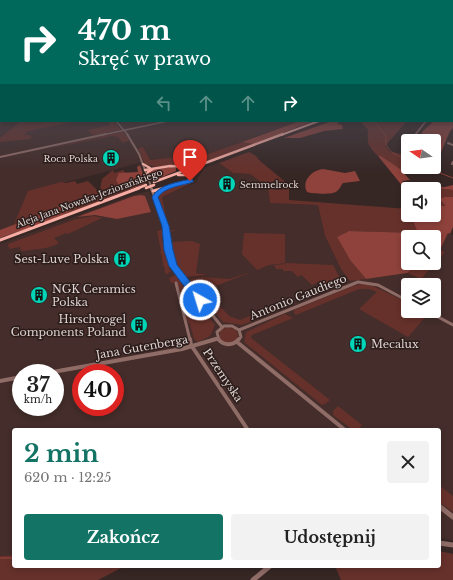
<!DOCTYPE html>
<html lang="pl">
<meta charset="utf-8">
<style>
:root{--surface:#fff;--page:#f2f2f2;--text:#222;--muted:#767676;--accent:#137365}
body{margin:0;font-family:"Libre Baskerville",serif;background:var(--page);color:var(--text);height:100vh;display:flex;flex-direction:column;font-size:15px;white-space:nowrap}
*{box-sizing:border-box;margin:0}
p{font-size:13px;color:var(--muted)}
.icon{flex:none;width:22px;height:22px;fill:none;stroke:currentColor;stroke-width:2;stroke-linecap:round;stroke-linejoin:round}
.map{position:relative;flex:1;overflow:hidden}
.drawer{position:absolute;left:12px;top:428px;width:429px;height:140px;display:flex;flex-direction:column;background:var(--surface);border-radius:4px;box-shadow:0 2px 6px #0003}
.drawer>*{flex:none}
.guide{position:absolute;left:0px;top:0px;width:453px;height:122px;box-shadow:0 2px 6px #0003;background:#00695c;color:#fff;overflow:hidden}
.needle{width:26px;rotate:283deg}
.tools{position:absolute;left:401px;top:134px;display:grid;gap:8px}
.tools a{display:grid;place-items:center;width:40px;height:40px;border-radius:4px;background:var(--surface);box-shadow:0 2px 6px #0003;font-size:20px}
.speed{position:absolute;left:12px;top:364px;display:flex;gap:8px;font-size:20px;font-weight:700;text-align:center}
.speed>*{display:grid;place-content:center;width:52px;height:52px;border-radius:50%;background:var(--surface);box-shadow:0 2px 6px #0003;line-height:1}
.speed small{font-size:10px;font-weight:400}
.speed .limit{border:6px solid #d22;background:#fff;color:#111}
.pin{position:absolute;display:grid;place-items:center;width:34px;height:34px;color:#fff;margin:-41px -17px;border-radius:50% 50% 50% 0;rotate:-45deg;box-shadow:0 0 4px #0007}
.pin .icon{rotate:45deg}
.me{position:absolute;width:44px;margin:-22px;rotate:321deg;stroke-linejoin:round;filter:drop-shadow(0 0 3px #0008)}
.turn{display:flex;align-items:center;gap:14px;height:84px;padding:0 12px;font-size:18px}
.turn .icon{width:52px;height:52px;stroke-width:2.5}
.turn b{display:block;font-size:28px;line-height:34px}
.lanes{display:flex;align-items:center;height:38px;padding:0 12px;background:#0003;justify-content:center;gap:20px;direction:ltr}
.lanes .off{opacity:.35}
.round{display:grid;place-items:center;flex:none;width:42px;height:42px;border-radius:4px;background:var(--page)}
.head{display:flex;align-items:center;justify-content:space-between;height:68px;padding:0 12px}
h1{font-size:24px;font-weight:700;line-height:30px;color:var(--accent)}
.button{display:flex;gap:8px;margin-top:auto;padding:8px 12px}
.button a{flex:1;height:46px;border-radius:4px;background:var(--accent);color:#fff;font-size:16px;font-weight:700;line-height:46px;text-align:center}
.button a+a{background:var(--page);color:var(--text)}
.map>svg:first-child{display:block}
.built{fill:#442d2a;fill-rule:evenodd}
.green{fill:#67312b}
.forest{fill:#8e423b}
.lines{fill:none;stroke-linecap:round;stroke-linejoin:round}
.stream-far1{stroke:#8a3f38;stroke-width:1}
.stream{stroke:#8a3f38;stroke-width:1.5}
.minor-far5{stroke:#906c67;stroke-width:1.5}
.minor-far4{stroke:#906c67;stroke-width:2}
.minor-far3{stroke:#906c67;stroke-width:2.5}
.minor-far2{stroke:#906c67;stroke-width:3}
.minor-far1{stroke:#906c67;stroke-width:4}
.minor{stroke:#906c67;stroke-width:5}
.major-far2{stroke:#f7ada3;stroke-width:2}
.major-far1{stroke:#f7ada3;stroke-width:2.5}
.major{stroke:#f7ada3;stroke-width:3}
.major-bridge{stroke:#f7ada3;stroke-width:2.5}
.route{fill:#1a73e8;stroke:#114b97}
.labels{text-anchor:middle;dominant-baseline:central;stroke-width:3;stroke-linejoin:round;paint-order:stroke}
.far-poi-label{font-size:9px;fill:#ded4d2;stroke:#2c1d1b;text-anchor:end}
.far-street-label{font-size:9px;fill:#ded4d2;stroke:#2c1d1b}
.poi-label{font-size:11px;fill:#ded4d2;stroke:#2c1d1b;text-anchor:end}
.street-label{font-size:11px;fill:#ded4d2;stroke:#2c1d1b}
</style>
<div class="map">
<svg width="453" height="580" viewBox="0 0 453 580">
<rect width="100%" height="100%" fill="#362725"/>
<path class="built" d="M0 118 1 121H300L247 140 214 154 147 161 28 192 14 224 3 236 0 244 133 195 149 191 152 197 165 195 197 182 198 178 204 168 219 163 233 173 250 174 269 187 270 203 318 205 325 236 341 269 350 281 407 273 421 279 444 252 440 250 448 233 453 235V540L439 538V430H14V555L0 556ZM408 285H434V311H408ZM21 373H55V407H21ZM81 373H115V407H81Z"/>
<g class="green">
<path d="M40 121H78L28 131 24 135H30L32 137 30 139 0 142V138L20 122Z"/>
<path d="M107 121H114L121 130 85 137 93 136 88 130 110 125Z"/>
<path d="M360 121H407L385 146 390 152 408 155V167H430L434 169 432 171 405 174 381 156H378C368 146 367 144 368 130Z"/>
<path d="M121 132H124L129 140 123 143 118 137 112 136 46 149Z"/>
<path d="M242 142 253 144 194 166 171 165 155 167 145 164 138 148 143 147 150 160 208 154Z"/>
<path d="M249 152 256 156 259 160 289 185V200L408 209V215H411L419 233 349 231 337 237 350 260 366 279 350 281 341 269 325 236 318 205 270 203 268 187 250 174 233 173 219 163Z"/>
<path d="M113 170 114 173 124 170V172L127 173 123 174 120 187 131 189 58 217 75 208 14 224 28 191 61 182 66 183 75 181 77 184 88 181 98 191 100 190 102 179Z"/>
<path d="M198 180 162 197 168 227 158 201 157 195 162 190Z"/>
<path d="M430 187 453 190V197L440 198V201L447 206 446 207 434 206V189H429Z"/>
<path d="M94 216 102 218 68 234 66 233 54 238 59 243C50 249 35 249 24 251H21L20 247 9 249 8 244 76 219Z"/>
<path d="M162 230V240L165 250V243C168 251 169 261 173 270L171 268 167 257 169 269 171 271 167 274 165 273 164 265 161 266 163 264 161 253 159 252 161 251 157 231Z"/>
<path d="M170 230 177 231H170L171 242 192 241 200 244 196 273 208 275 184 277 182 276 175 266 184 276 173 261 168 231Z"/>
<path d="M244 233 285 234V263L333 265 343 284 308 297 305 295 326 286 321 281 312 285 301 275 298 277 292 271H283V269H276L274 265 285 264 287 269 285 263 269 265 257 270 242 254Z"/>
<path d="M440 250 445 252 421 279 407 273 421 263H434V254Z"/>
<path d="M254 271 213 287 209 291 210 295 229 316 240 320 274 306 280 309V310L242 325 223 322 189 281 191 279 202 277 229 279Z"/>
<path d="M175 275 215 325 210 336 198 342 194 339 190 324 186 319 177 282 171 283 169 278Z"/>
<path d="M362 284 373 286 408 303V311H423L427 315 408 337 359 309 377 292 369 289H359L296 315 294 313V310L353 286Z"/>
<path d="M285 314 293 318 252 335 251 338 330 400 325 404 322 405 244 342 246 332Z"/>
<path d="M228 327 236 330 238 335 237 340C230 344 226 344 220 339V331Z"/>
<path d="M338 406 362 425 358 430H353L333 415V411Z"/>
<path d="M439 485 453 496V512L439 502Z"/>
<path d="M439 551 453 554V580H341L335 566H439Z"/>
<path d="M14 555V566H125L98 580H0V556Z"/>
</g>
<g class="forest">
<path d="M452 114 453 128 450 131 434 169 430 167H434V141H418L423 131 434 121H452Z"/>
<path d="M300 121H314L253 144 242 142Z"/>
<path d="M332 121H342L339 122 337 124 342 125 343 129 324 131 300 138H284Z"/>
<path d="M378 156H381L400 169 410 180 402 181 409 188 445 187 453 185V190L430 187 429 189 404 188Z"/>
<path d="M140 165 146 183 131 189 120 187 116 180 119 173 138 172 137 167Z"/>
<path d="M171 167 176 168V171L153 181 151 180 149 173 153 170Z"/>
<path d="M323 169 345 173 355 171 360 181 343 183C341 185 340 189 337 191 334 195 312 194 307 192 301 180 313 170 323 169Z"/>
<path d="M141 195 145 196 151 212 117 219 95 215 77 217 134 196Z"/>
<path d="M445 197H453V227L450 234 448 233 440 250 434 254V237H408V263H421L407 273 366 279 350 260 337 237 349 231 418 233 411 215H434V206H446L439 199Z"/>
<path d="M79 200 81 202C70 217 19 231 0 238V230Z"/>
</g>
<g class="lines">
<g class="stream-far1">
<path d="M374 121 386 136C384 152 396 154 408 161"/>
<path d="M417 167 435 171 453 178"/>
</g>
<path class="stream" d="M0 558H14"/>
<g class="minor-far5">
<path d="M116 121 128 135"/>
<path d="M102 135 168 121"/>
<path d="M415 135 426 121"/>
</g>
<g class="minor-far4">
<path d="M127 134 139 154 152 189"/>
<path d="M411 141 416 134"/>
<path d="M448 143 453 145"/>
<path d="M406 152 408 147"/>
<path d="M0 157 106 134"/>
<path d="M452 164 453 162"/>
</g>
<path class="minor-far3" d="M151 188 165 224 170 256"/>
<g class="minor-far2">
<path d="M169 255 173 266 222 327"/>
<path d="M176 283 190 340"/>
<path d="M427 311 453 325"/>
<path d="M239 330 358 282 378 285 408 301"/>
<path d="M212 340 217 339"/>
<path d="M219 340 217 332 224 326H232L239 330 241 337 238 340"/>
</g>
<g class="minor-far1">
<path d="M190 339 191 345 248 430"/>
<path d="M218 339C224 346 233 346 239 339"/>
<path d="M237 342 345 430"/>
<path d="M47 373 182 349 216 339"/>
<path d="M0 381 21 377"/>
</g>
<g class="minor">
<path d="M439 506 453 517"/>
<path d="M439 543 453 545"/>
<path d="M253 580 270 566"/>
</g>
<path class="major-far2" d="M281 135 319 121"/>
<g class="major-far1">
<path d="M143 164 150 168"/>
<path d="M145 170 170 166 192 167"/>
<path d="M178 175H186L191 177"/>
<path d="M147 176 148 172 153 169"/>
<path d="M154 182 283 134"/>
<path d="M136 189 146 185"/>
<path d="M162 189 190 181 193 172 199 168"/>
</g>
<g class="major">
<path d="M153 191 165 188"/>
<path d="M155 197 158 192 163 189"/>
<path d="M0 240 139 188"/>
</g>
<path class="major-bridge" d="M146 188 154 185"/>
</g>
<linearGradient id="sky" x2="0" y2="1"><stop stop-color="#1e1514"/><stop offset="0.53" stop-color="#4c4751"/><stop offset="1" stop-color="#4c4751" stop-opacity="0"/></linearGradient>
<rect width="453" height="173" fill="url(#sky)"/>
<path class="route" d="M190 179 193 180V182C181 186 165 187 158 197L169 226 173 250 177 265 203 298 204 300 200 303 196 302 169 266 164 250 162 226 152 197C160 184 176 183 190 179Z"/>
<defs>
<g id="building-disc" transform="scale(0.9)"><circle r="9.5" fill="#00d5b7" stroke="#2c1d1b"/><path d="M-4-6H4V6H1V3H-1V6H-4ZM-2.5-4.3h1.7v1.8h-1.7ZM.8-4.3h1.7v1.8H.8ZM-2.5-1h1.7V.8h-1.7ZM.8-1h1.7V.8H.8Z" fill="#111"/></g>
</defs>
<g fill-rule="evenodd">
<use href="#building-disc" x="111" y="158"/>
<use href="#building-disc" x="227" y="184"/>
<use href="#building-disc" x="122" y="259"/>
<use href="#building-disc" x="39" y="295"/>
<use href="#building-disc" x="139" y="325"/>
<use href="#building-disc" x="358" y="344"/>
</g>
<g class="labels">
<g class="far-poi-label">
<text x="98" y="158">Roca Polska</text>
<text x="240" y="184" text-anchor="start">Semmelrock</text>
</g>
<g class="far-street-label">
<text transform="translate(89 198) rotate(-20)">Aleja Jana Nowaka-Jeziorańskiego</text>
</g>
<g class="poi-label">
<text x="109" y="259">Sest-Luve Polska</text>
<text x="52" y="289" text-anchor="start">NGK Ceramics<tspan x="52" dy="13">Polska</tspan></text>
<text x="126" y="319">Hirschvogel<tspan x="126" dy="13">Components Poland</tspan></text>
<text x="371" y="344" text-anchor="start">Mecalux</text>
</g>
<g class="street-label">
<text transform="translate(298 297) rotate(-22)">Antonio Gaudiego</text>
<text transform="translate(142 347) rotate(-10)">Jana Gutenberga</text>
<text transform="translate(223 375) rotate(56)">Przemyska</text>
</g>
</g>
</svg>
<div class="tools">
<a><svg class="needle" viewBox="-14 -14 28 28"><path d="M0-13l5 13h-10z" fill="#e53935"/><path d="M0 13l5-13h-10z" fill="#767676"/></svg></a>
<a><svg class="icon" aria-label="sound" viewBox="0 0 24 24"><path d="M4 9h4l5-4v14l-5-4H4zM17 9q2 3 0 6"/></svg></a>
<a><svg class="icon" aria-label="search" viewBox="0 0 24 24"><circle cx="10" cy="10" r="6"/><path d="M15 15l6 6"/></svg></a>
<a><svg class="icon" aria-label="layers" viewBox="0 0 24 24"><path d="M12 4l9 5-9 5-9-5zM3 14l9 5 9-5"/></svg></a>
</div>
<div class="speed"><div>37<small>km/h</small></div><div class="limit">40</div></div>
<div class="pin" style="left:190px;top:181px;background:#d93025"><svg class="icon" aria-label="arrive" viewBox="0 0 24 24"><path d="M6 21V4h12l-3 4 3 4H6"/></svg></div>
<svg class="me" style="left:200px;top:300px" viewBox="-20 -20 40 40"><circle r="17" fill="#1a73e8" stroke="#fff" stroke-width="3"/><path d="M0-11L8 9 0 5-8 9z" fill="#fff"/></svg>
<div class="guide">
<div class="turn"><svg class="icon" aria-label="right" viewBox="0 0 24 24"><path d="M7 20v-9h11M14 6l5 5-5 5"/></svg><div><b>470 m</b>Skręć w prawo</div></div>
<div class="lanes"><svg class="icon off" aria-label="left" viewBox="0 0 24 24"><path d="M17 20v-9H6M10 6l-5 5 5 5"/></svg><svg class="icon off" aria-label="ahead" viewBox="0 0 24 24"><path d="M12 20V5M6 11l6-6 6 6"/></svg><svg class="icon off" aria-label="ahead" viewBox="0 0 24 24"><path d="M12 20V5M6 11l6-6 6 6"/></svg><svg class="icon" aria-label="right" viewBox="0 0 24 24"><path d="M7 20v-9h11M14 6l5 5-5 5"/></svg></div>
</div>
<section class="drawer">
<div class="head"><div><h1>2 min</h1><p>620 m · 12:25</p></div><a class="round"><svg class="icon" aria-label="close" viewBox="0 0 24 24"><path d="M6 6l12 12M18 6L6 18"/></svg></a></div>
<div class="button"><a>Zakończ</a><a>Udostępnij</a></div>
</section>
</div>
